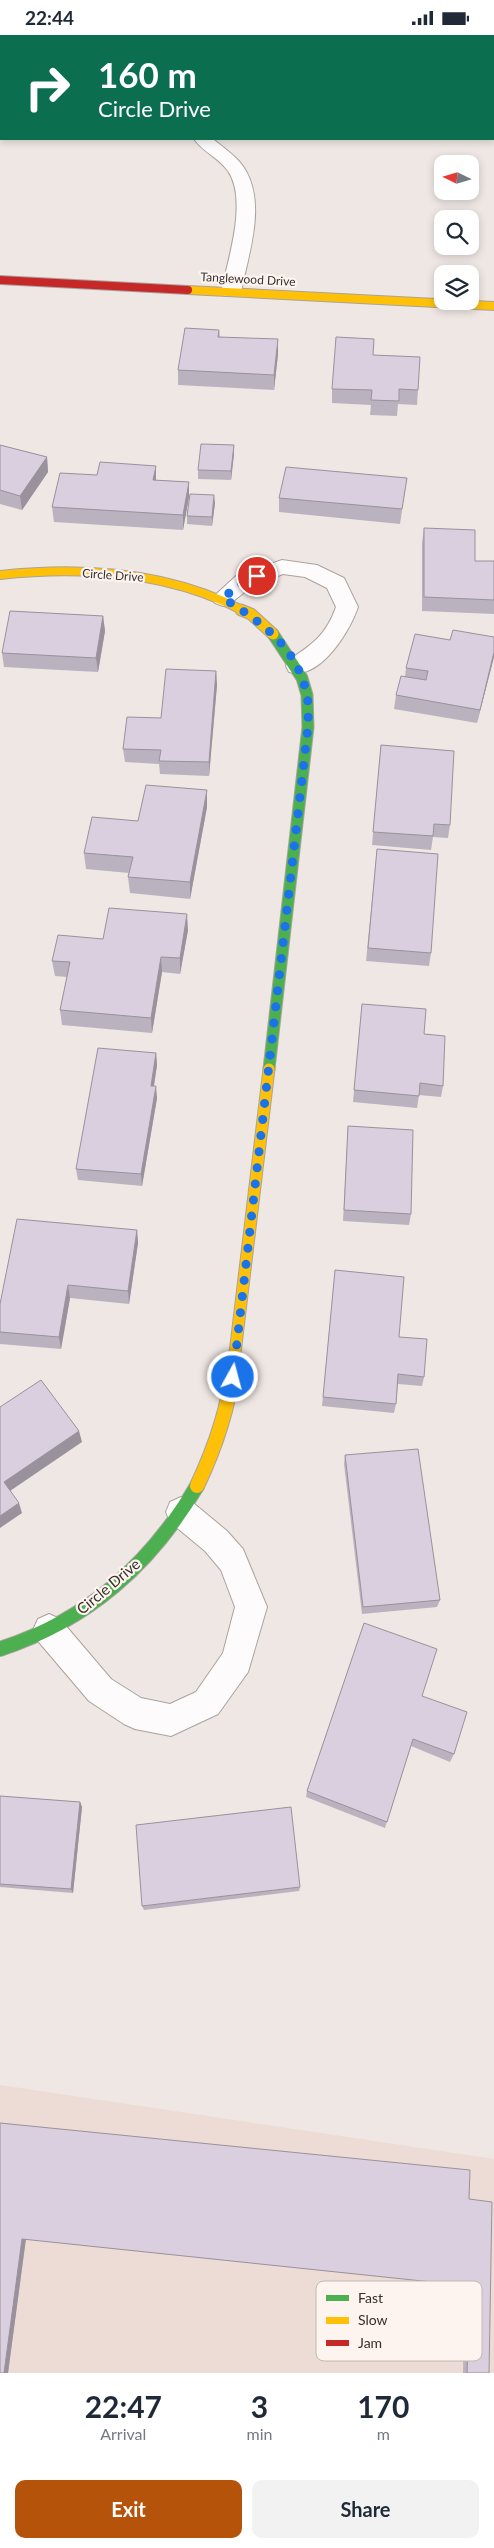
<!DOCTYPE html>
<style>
:root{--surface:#fff;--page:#f2f2f3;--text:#1f2937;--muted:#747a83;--accent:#b45309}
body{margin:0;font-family:Lato,sans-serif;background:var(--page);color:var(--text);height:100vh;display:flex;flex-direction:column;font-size:19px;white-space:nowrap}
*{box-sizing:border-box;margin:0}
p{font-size:16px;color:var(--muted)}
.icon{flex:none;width:28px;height:28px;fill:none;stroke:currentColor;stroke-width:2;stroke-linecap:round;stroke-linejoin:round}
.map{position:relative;height:2338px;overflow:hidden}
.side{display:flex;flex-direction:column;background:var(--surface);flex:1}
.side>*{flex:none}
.banner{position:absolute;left:0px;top:0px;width:495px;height:105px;box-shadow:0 2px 8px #0003;background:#0b6e4f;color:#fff;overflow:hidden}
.needle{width:32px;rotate:275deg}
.fabs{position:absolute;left:434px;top:120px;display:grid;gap:10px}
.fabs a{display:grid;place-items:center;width:45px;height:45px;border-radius:10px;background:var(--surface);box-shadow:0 2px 8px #0003;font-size:25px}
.pin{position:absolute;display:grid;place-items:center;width:42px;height:42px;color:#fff;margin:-21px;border:2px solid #fff;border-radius:50%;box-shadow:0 1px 5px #0007}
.me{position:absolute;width:55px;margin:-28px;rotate:7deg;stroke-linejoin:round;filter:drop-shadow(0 0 4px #0008)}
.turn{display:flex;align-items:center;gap:18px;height:105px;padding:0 15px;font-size:22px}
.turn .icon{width:65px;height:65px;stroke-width:2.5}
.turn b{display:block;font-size:35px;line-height:42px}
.eta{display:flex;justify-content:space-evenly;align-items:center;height:85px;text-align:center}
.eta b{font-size:30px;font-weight:700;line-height:35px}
.cta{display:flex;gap:10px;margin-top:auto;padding:10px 15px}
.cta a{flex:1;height:58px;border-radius:10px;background:var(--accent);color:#fff;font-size:20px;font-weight:700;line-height:58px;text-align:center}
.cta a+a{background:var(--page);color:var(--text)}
.status{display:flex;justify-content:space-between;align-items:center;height:35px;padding:0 25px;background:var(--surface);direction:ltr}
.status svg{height:14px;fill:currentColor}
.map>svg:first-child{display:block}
.commercial{fill:#eddbd6}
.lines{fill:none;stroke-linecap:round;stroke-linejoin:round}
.street-casing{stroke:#a9a39f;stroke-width:2}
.fast-far1-casing{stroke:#a9a39f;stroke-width:13}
.fast-casing{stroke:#a9a39f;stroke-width:16}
.slow-far2-casing{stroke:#a9a39f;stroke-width:10}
.slow-far1-casing{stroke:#a9a39f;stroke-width:13}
.slow-casing{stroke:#a9a39f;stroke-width:16}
.jam-casing{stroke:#a9a39f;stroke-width:10}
.street{fill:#fdfbfb;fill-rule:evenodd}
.fast-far1{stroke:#4caf50;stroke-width:11}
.fast{stroke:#4caf50;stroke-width:14}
.slow-far2{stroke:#ffc107;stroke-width:8}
.slow-far1{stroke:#ffc107;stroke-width:11}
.slow{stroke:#ffc107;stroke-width:14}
.jam{stroke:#c62828;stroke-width:8}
.wall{fill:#bbb2bf}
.shaded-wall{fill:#99919b}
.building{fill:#dacfde;stroke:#99919b}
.route{stroke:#1a73e8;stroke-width:9;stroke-dasharray:0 16.2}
.labels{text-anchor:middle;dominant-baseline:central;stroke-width:4.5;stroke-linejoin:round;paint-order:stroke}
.far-street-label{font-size:12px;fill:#352f2c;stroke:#fdf4f0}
.street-label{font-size:15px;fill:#352f2c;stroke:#fdf4f0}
.key{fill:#fdf4f0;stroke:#c1b9b5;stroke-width:1}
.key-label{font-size:14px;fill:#352f2c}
</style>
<div class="status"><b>22:44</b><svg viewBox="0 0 49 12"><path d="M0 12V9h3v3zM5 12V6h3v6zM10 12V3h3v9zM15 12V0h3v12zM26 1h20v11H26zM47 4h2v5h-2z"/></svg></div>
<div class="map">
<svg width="494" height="2338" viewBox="0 0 494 2338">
<rect width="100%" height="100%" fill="#efe7e3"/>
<path class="commercial" d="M0 2050 494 2124V2338H0Z"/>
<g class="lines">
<g class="street-casing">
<g id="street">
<path d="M85 0H102V1H86Z"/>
<path d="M194 104H213C224 113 239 123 246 136 266 172 248 220 241 257L238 261H224L221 257C228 225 248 165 228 136 219 123 203 117 194 104Z"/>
<path d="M282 525 317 530 344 543 358 572C350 596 320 646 289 637L286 631 289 625C313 609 326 600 336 572L327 553 305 542 283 539 252 551 231 568 223 571 215 568 212 563 236 541Z"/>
<path d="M181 1462 192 1467 227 1496 243 1514 267 1572 248 1637 218 1679 171 1701 135 1694 124 1689 89 1666 38 1606 33 1595 38 1584 49 1579 60 1584 111 1644 141 1663 170 1669 196 1657 223 1618 235 1572 221 1535 205 1516 170 1487 166 1477 170 1467Z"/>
</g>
</g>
<g class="fast-far1-casing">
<path id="fast-far1" d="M269 1034 308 692 307 660 302 643 273 599"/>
</g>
<g class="fast-casing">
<path id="fast" d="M0 1614C88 1585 150 1530 197 1451"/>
</g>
<g class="slow-far2-casing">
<g id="slow-far2">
<path d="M188 255 494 271"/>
<path d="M0 540C82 531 170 537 244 576"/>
</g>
</g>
<g class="slow-far1-casing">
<g id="slow-far1">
<path d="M241 575 251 579 273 599"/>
<path d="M233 1335 269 1034"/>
</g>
</g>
<g class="slow-casing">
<path id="slow" d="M197 1451C215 1413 228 1376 233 1334"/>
</g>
<g class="jam-casing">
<path id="jam" d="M0 245 188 255"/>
</g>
<use href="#street" class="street"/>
<use href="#fast-far1" class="fast-far1"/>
<use href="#fast" class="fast"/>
<use href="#slow-far2" class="slow-far2"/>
<use href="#slow-far1" class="slow-far1"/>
<use href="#slow" class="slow"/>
<use href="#jam" class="jam"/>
</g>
<g class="wall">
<path d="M219 295 220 302 278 319 274 355 178 350V335Z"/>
<path d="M373 320 418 355 417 370 398 369 397 381 370 380 371 370 332 368V354Z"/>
<path d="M0 410 47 422 48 437 22 475 0 469Z"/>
<path d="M234 410V419L231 445 198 444V435Z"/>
<path d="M407 443 400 489 279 477V463Z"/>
<path d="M156 445 189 447V462L183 495 54 487 52 472Z"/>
<path d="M215 468 212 491 187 489V481Z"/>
<path d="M424 493 475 526H494V579L422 576V508Z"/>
<path d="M103 581 105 596 98 637 4 632 2 618Z"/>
<path d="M494 602V622L477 688 394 674 396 660 405 642 406 633 450 605Z"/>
<path d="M216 636 217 650 209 741 160 739 159 729 125 727 123 714Z"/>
<path d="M381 710 450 790 448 803 433 802 431 815 372 810Z"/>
<path d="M207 772 190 864 130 858 128 842 129 838 86 834 84 818 138 786Z"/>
<path d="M377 814 431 918 429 931 366 926Z"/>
<path d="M188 895 180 939 162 937 152 998 62 990 60 975 67 942 55 941 52 926 103 904Z"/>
<path d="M362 969 443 1051 441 1062 419 1060 417 1073 353 1067Z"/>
<path d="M156 1018 157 1030 154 1051 157 1063 142 1151 78 1145 76 1134Z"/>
<path d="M348 1091 411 1179 409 1190 343 1186Z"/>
<path d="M137 1195 138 1208 129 1269 70 1263 61 1314 0 1309V1269Z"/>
<path d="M335 1235 424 1342 422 1351 398 1349 396 1369 394 1378 322 1371Z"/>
<path d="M345 1420 440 1565 437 1572 362 1579 344 1429Z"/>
<path d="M422 1661 454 1719 450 1727 411 1711 385 1793 306 1762 307 1756Z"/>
<path d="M0 1761 80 1767 82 1772 73 1858 0 1852Z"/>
<path d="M300 1852 299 1856 144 1875 142 1871Z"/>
<path d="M0 2088 469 2164 489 2338H463L465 2250 26 2204 8 2338H0Z"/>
</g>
<g class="shaded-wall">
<path d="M278 304V319L274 355V340Z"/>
<path d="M234 410V419L231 445V436Z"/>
<path d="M47 422 48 437 22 475 20 461Z"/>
<path d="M156 431V445H153Z"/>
<path d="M189 447V462L183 495V480Z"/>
<path d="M214 460 215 468 212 491V482Z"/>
<path d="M103 581 105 596 98 637 96 623Z"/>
<path d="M494 617V622L477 688 480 675Z"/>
<path d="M216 636 217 650 209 741V727Z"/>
<path d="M207 755V772L190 864V847Z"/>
<path d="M187 879 188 895 180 939V923Z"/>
<path d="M161 922 162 937 152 998 151 983Z"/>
<path d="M156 1018 157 1030 152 1062 151 1051Z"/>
<path d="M156 1051 157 1063 142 1151 141 1139Z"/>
<path d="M137 1195 138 1208 129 1269 128 1256Z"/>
<path d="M68 1250 70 1263 61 1314 59 1302Z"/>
<path d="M79 1396 82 1407 7 1458 4 1447Z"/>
<path d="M19 1468 22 1478 0 1493V1481Z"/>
<path d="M80 1767 82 1772 73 1858 71 1854Z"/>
<path d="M26 2203 8 2338H4L22 2204Z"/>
</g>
<g class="building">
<path d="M185 293 219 295 218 302 278 304 274 340 178 335Z"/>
<path d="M336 302 374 304 373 320 420 322 418 355 399 354V366L371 365 372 355 332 354Z"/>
<path d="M201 409 234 410 231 436 198 435Z"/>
<path d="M0 410 47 422 20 461 0 455Z"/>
<path d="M100 427 156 431 153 445 189 447 183 480 52 472 60 438 97 440Z"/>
<path d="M286 432 407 443 402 474 279 463Z"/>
<path d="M190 459 214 460 212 482 187 481Z"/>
<path d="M424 493 475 495V526H494V565L424 562Z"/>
<path d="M10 576 103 581 96 623 2 618Z"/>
<path d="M453 595 494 602V617L480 675 396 660 401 641 426 645 428 636 406 633 415 599 450 605Z"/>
<path d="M166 634 216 636 209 727 159 726 161 715 123 714 127 682 161 683Z"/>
<path d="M381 710 454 716 450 790 434 789 433 801 373 797Z"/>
<path d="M146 750 207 755 190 847 128 842 133 822 84 818 92 782 138 786Z"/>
<path d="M377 814 438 819 431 918 368 913Z"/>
<path d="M109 873 187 879 180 923 161 922 151 983 60 975 70 927 52 926 58 900 103 904Z"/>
<path d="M362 969 426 974 424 999 445 1001 443 1051 420 1048 419 1061 354 1055Z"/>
<path d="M98 1013 156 1018 151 1051H156L141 1139 76 1134Z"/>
<path d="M348 1091 413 1095 411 1179 344 1175Z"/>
<path d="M17 1184 137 1195 128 1256 68 1250 59 1302 0 1297V1269Z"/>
<path d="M335 1235 404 1242 399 1302 427 1304 424 1342 398 1339 396 1369 323 1362Z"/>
<path d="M41 1345 79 1396 4 1447 19 1468 0 1481V1372Z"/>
<path d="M418 1414 440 1565 363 1572 345 1420Z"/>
<path d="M364 1588 437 1614 422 1661 467 1677 454 1719 413 1704 387 1787 307 1756Z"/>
<path d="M0 1761 80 1767 71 1854 0 1849Z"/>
<path d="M291 1772 300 1852 142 1871 136 1790Z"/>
<path d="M0 2088 470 2135 469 2164 492 2167 489 2338H467L470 2251 22 2204 4 2338H0Z"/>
</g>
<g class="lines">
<path class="route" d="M233 1342 308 692C308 682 309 670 307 661 298 612 261 587 223 563L244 546 257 541"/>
</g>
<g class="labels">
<g class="far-street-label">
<text transform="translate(248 244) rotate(3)">Tanglewood Drive</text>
<text transform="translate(113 540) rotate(4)">Circle Drive</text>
</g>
<g class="street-label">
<text transform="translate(108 1551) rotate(-40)">Circle Drive</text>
</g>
</g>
<rect x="316" y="2246" width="166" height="80" rx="8" class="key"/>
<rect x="326" y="2260" width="23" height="6" fill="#4caf50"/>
<rect x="326" y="2282" width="23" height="7" fill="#ffc107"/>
<rect x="326" y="2305" width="23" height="6" fill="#c62828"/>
<g class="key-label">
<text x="358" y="2268">Fast</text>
<text x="358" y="2290">Slow</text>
<text x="358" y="2313">Jam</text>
</g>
</svg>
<div class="fabs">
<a><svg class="needle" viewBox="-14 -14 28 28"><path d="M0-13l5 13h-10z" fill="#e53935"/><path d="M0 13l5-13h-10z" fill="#747a83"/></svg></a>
<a><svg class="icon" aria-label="search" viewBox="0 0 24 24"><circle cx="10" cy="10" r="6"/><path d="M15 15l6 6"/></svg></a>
<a><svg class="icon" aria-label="layers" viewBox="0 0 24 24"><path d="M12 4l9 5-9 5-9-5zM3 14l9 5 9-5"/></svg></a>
</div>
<div class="pin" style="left:257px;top:541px;background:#d93025"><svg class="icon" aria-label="arrive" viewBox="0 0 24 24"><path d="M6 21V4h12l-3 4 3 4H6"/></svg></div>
<svg class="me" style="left:233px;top:1342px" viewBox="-20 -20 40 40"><circle r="17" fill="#1a73e8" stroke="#fff" stroke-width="3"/><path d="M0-11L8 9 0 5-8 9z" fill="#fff"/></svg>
<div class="banner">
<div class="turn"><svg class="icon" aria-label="right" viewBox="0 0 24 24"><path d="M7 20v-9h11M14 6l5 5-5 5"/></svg><div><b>160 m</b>Circle Drive</div></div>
</div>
</div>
<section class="side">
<div class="eta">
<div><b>22:47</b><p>Arrival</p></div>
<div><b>3</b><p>min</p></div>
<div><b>170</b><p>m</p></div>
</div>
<div class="cta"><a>Exit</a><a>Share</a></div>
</section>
